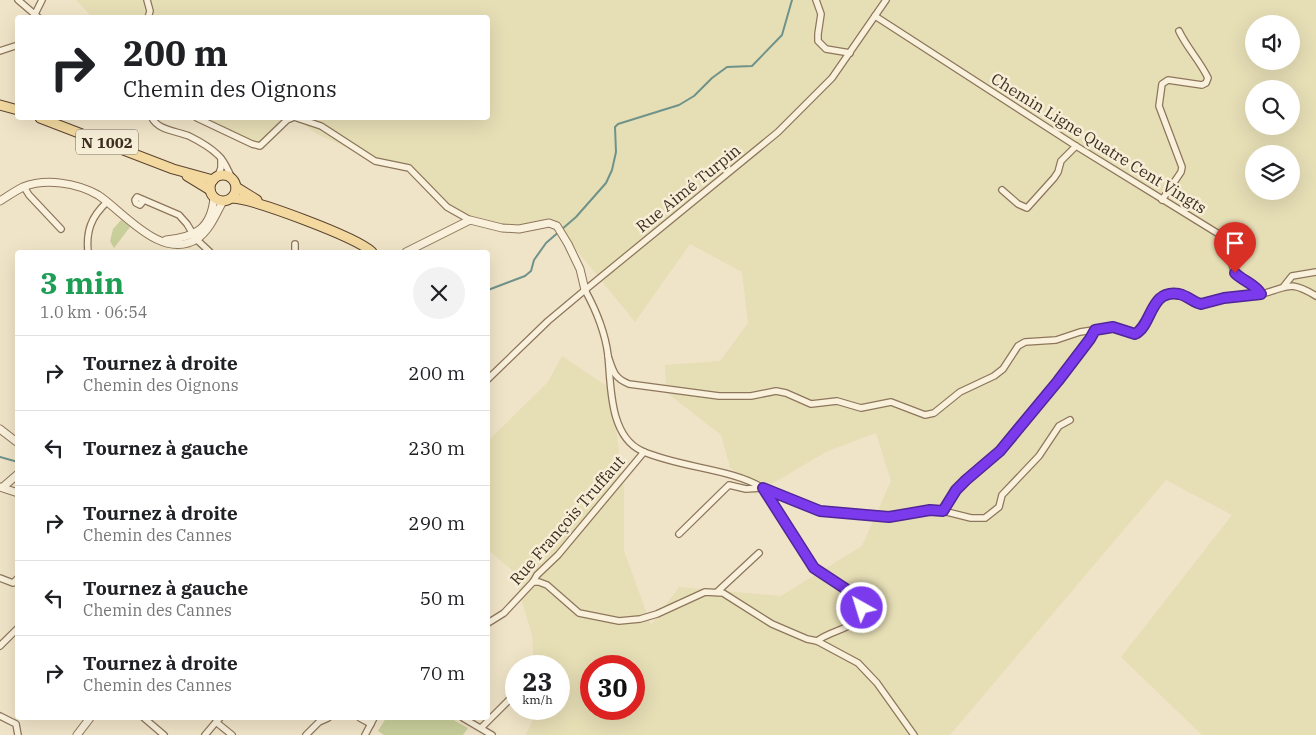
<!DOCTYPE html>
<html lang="fr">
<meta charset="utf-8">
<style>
:root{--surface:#fff;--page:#f2f2f2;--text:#202124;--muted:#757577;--line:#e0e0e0}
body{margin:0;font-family:"IBM Plex Serif",serif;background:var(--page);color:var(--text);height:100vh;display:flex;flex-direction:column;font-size:19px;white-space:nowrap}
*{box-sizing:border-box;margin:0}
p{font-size:16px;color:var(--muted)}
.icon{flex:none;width:28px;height:28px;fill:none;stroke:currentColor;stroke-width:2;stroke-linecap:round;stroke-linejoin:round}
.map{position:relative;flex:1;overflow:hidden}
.side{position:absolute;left:15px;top:250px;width:475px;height:470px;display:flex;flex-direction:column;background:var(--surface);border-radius:5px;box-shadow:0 5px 20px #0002}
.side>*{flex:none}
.banner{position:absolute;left:15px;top:15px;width:475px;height:105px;border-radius:5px;box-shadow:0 5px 20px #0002;background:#fff;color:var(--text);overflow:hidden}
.controls{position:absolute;left:1245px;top:15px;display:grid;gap:10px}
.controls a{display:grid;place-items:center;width:55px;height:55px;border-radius:50%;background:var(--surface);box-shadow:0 5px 20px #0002;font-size:25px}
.speed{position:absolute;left:505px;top:655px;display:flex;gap:10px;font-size:25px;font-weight:700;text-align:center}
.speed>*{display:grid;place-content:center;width:65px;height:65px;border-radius:50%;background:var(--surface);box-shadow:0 5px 20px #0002;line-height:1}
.speed small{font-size:12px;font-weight:400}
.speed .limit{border:8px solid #d22;background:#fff;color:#111}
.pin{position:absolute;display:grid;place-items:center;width:42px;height:42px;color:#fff;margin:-51px -21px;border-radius:50% 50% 50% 0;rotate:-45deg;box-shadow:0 0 5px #0007}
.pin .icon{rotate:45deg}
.me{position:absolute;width:55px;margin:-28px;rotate:321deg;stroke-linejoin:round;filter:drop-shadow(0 0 4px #0008)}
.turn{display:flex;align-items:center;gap:18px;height:105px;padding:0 25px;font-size:22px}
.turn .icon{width:65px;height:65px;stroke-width:2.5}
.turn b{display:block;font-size:35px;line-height:42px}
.round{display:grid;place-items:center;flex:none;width:52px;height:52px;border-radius:26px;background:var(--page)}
.headline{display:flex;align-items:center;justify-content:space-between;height:85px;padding:0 25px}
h1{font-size:30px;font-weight:700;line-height:38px;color:#1e9e55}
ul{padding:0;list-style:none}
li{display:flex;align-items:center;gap:15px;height:75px;padding:0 25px;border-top:1px solid var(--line)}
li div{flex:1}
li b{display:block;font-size:19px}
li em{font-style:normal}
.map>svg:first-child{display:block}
.farmland{fill:#e6deb5;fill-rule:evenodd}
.green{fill:#c9cf9b}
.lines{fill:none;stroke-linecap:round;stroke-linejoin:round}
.stream{stroke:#6f938a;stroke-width:2}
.minor-casing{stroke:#8d765c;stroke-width:8}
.tertiary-casing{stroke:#8d765c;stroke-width:9}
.primary-casing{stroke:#5b4430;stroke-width:11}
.minor{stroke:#faf1dc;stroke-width:5.5}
.tertiary{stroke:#faf1dc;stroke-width:7}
.primary{stroke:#f3d9a0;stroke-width:9}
.route-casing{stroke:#51269a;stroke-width:12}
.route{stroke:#7c3aed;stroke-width:9}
.labels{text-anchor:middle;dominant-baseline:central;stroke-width:5;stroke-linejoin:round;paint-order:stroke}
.shield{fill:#f7eed8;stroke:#756857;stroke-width:1}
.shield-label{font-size:15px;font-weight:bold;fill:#3d2e20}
.street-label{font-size:16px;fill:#3d2e20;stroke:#f7eed8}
</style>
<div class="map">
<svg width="1316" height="735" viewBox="0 0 1316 735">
<rect width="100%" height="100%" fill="#f0e4c8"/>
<g class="farmland">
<path d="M76 0H1316V735H1202L1121 657 1232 515 1166 480 950 735H526L537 709H559V666H534L532 635 513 571 488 550V441L548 382 562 356 611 389 624 490V551L651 625 679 587 781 596 862 546 891 481 876 433 826 452 755 494 730 467 721 435 666 392 665 365 720 361 748 323 742 272 690 244 635 322 557 226 502 228 470 220 447 207 409 168 375 161 317 134 295 118H488V18H93ZM1254 24H1291V61H1254ZM1254 89H1291V126H1254ZM1254 154H1291V191H1254ZM591 666H634V709H591Z"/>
<path d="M197 118H293L266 140 252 144Z"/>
</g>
<g class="green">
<path d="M121 220 130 227 114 248 110 241 113 229Z"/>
<path d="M386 718H450L468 728 463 735H384L378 731Z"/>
</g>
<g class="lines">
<g class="stream">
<path d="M488 290 525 276 531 271 534 260 546 243 576 217 606 183 612 170 616 152 615 127 618 124 679 105 694 96 712 78 727 67 752 66 782 35 792 0"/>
<path d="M0 457 18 462"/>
</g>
<g class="minor-casing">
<g id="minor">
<path d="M18 0 39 18"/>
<path d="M147 0 150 11 148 18"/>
<path d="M816 0 821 14 818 34V41L826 49 850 53"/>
<path d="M875 16 1076 146 1222 236C1233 248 1228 262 1236 274 1242 283 1254 284 1261 294 1288 288 1288 279 1316 296"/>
<path d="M33 18 42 0"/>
<path d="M0 51 18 45"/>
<path d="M152 118C158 130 176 131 189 136 199 141 210 147 218 155 225 161 228 171 232 178"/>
<path d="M197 118 252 144 260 146 287 120 292 118"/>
<path d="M297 118 321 126 375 161 409 168 447 207 470 220"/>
<path d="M218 176 221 168V159"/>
<path d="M24 187 29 195 61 229"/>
<path d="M1002 190 1018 204 1027 208 1054 178 1058 172 1061 161 1076 146"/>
<path d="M144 200 140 205 136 203 135 200 137 197 179 215 187 224 196 239 210 252"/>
<path d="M1162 200 1181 172 1182 167 1159 106 1162 84 1168 80 1202 85 1206 83 1208 78C1200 61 1187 48 1179 31"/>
<path d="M295 244V252"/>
<path d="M88 252C86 231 91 217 107 202"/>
<path d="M1284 286 1292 276 1316 272"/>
<path d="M585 290C596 310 605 332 608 355 611 385 609 436 642 451 680 468 730 468 763 488L820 511 889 517 929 510 943 511 971 518H985L999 507 1002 495 1039 456 1059 426 1070 420"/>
<path d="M608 356C613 371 614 378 629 384L719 396H751L776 391 786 393 811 404 837 401 861 408 891 402 925 415 934 413 960 392 994 376 1003 369 1018 346 1025 342 1056 340 1080 332 1113 327 1135 335C1153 326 1150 289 1179 294 1188 296 1193 302 1201 304L1224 298 1261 294"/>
<path d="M488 379 548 321 585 290 778 132 832 78 886 0"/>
<path d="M763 488 814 568 852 593 862 602C864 630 835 627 817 641"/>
<path d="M943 511 956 490 966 480 1000 451 1058 381 1090 339 1095 330"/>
<path d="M679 534 729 485 746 489 761 488"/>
<path d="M0 578 13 583 18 578"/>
<path d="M533 582H539L547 585 579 613 619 621 640 619 657 614 705 592 723 593 772 624 807 639 817 641 858 663 877 683 914 735"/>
<path d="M717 592 759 553"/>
<path d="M488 623 504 613 533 582 537 575 558 555 644 452"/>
<path d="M0 646 18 628"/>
<path d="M0 716 16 724 18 735"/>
<path d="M144 718 164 735"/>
<path d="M220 718 216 722 232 735"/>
<path d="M360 718 371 724"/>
<path d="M463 718 492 735"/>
<path d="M481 728 516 693"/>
<path d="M205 735 216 722"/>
<path d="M306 735 319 722 328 718"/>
<path d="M365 735 374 718"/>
</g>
</g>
<g class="tertiary-casing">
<g id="tertiary">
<path d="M0 201C8 196 15 191 23 187 46 178 77 183 98 195 124 212 161 261 197 239 210 230 216 214 223 201"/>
<path d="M166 240C195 237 211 229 214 198"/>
<path d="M406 252 470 220 502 228 519 229 549 223 557 226 568 244 580 269 585 290"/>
<path d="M0 429 18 443"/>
<path d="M0 487 18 493"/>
<path d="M3 487 18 474"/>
<path d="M77 735 90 718"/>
</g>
</g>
<g class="primary-casing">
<g id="primary">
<path d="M0 105 18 110"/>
<path d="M40 118 173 169 213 180"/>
<circle cx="223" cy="188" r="13"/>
<path d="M187 176 210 190"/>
<path d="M236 187 257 200"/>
<path d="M232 198C254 199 356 237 372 252"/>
</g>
</g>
<use href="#minor" class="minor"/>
<use href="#tertiary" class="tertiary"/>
<use href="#primary" class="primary"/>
</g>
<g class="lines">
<g class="route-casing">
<path id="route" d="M862 608V602L852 593 814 568 763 488 820 511 889 517 930 510 943 511 956 490 966 480 1000 451 1058 381 1090 339 1095 330 1113 327 1135 334C1153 325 1149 289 1179 294 1188 296 1193 302 1201 304L1224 298 1261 294C1255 284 1243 281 1235 273"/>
</g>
<use href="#route" class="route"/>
</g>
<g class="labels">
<rect class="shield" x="76" y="129.5" width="62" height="25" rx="4"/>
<g class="shield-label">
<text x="107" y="142">N 1002</text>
</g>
<g class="street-label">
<text transform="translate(1099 143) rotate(32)">Chemin Ligne Quatre Cent Vingts</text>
<text transform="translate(688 188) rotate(-39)">Rue Aimé Turpin</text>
<text transform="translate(567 520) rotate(-49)">Rue François Truffaut</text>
</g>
</g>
</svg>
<div class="controls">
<a><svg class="icon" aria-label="sound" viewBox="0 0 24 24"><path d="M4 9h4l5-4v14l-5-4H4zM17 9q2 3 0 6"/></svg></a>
<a><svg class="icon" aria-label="search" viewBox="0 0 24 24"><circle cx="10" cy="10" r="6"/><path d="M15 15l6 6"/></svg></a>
<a><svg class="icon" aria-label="layers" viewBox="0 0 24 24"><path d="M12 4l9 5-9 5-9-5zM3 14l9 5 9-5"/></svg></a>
</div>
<div class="speed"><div>23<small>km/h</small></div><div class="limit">30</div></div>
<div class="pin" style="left:1235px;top:273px;background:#d93025"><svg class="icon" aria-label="arrive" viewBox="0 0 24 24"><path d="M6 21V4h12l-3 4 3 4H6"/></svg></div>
<svg class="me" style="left:862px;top:608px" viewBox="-20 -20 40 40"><circle r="17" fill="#7c3aed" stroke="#fff" stroke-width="3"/><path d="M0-11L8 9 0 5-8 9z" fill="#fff"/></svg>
<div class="banner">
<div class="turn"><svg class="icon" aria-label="right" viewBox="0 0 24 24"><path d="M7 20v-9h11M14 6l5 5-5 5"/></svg><div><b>200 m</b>Chemin des Oignons</div></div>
</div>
<section class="side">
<div class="headline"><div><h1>3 min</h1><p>1.0 km · 06:54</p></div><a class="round"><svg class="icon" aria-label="close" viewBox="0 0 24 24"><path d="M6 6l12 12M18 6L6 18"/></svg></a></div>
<ul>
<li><svg class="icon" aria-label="right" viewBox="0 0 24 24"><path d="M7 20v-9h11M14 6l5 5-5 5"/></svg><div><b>Tournez à droite</b><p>Chemin des Oignons</p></div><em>200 m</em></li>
<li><svg class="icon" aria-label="left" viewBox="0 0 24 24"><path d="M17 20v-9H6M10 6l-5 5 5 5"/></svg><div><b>Tournez à gauche</b></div><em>230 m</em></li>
<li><svg class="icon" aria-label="right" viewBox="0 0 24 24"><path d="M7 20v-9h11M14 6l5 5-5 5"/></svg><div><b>Tournez à droite</b><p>Chemin des Cannes</p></div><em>290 m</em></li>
<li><svg class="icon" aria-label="left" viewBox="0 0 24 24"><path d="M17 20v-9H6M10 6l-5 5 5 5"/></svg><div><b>Tournez à gauche</b><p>Chemin des Cannes</p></div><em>50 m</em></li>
<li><svg class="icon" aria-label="right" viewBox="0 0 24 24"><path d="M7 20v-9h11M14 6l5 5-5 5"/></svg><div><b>Tournez à droite</b><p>Chemin des Cannes</p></div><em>70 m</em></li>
</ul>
</section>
</div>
